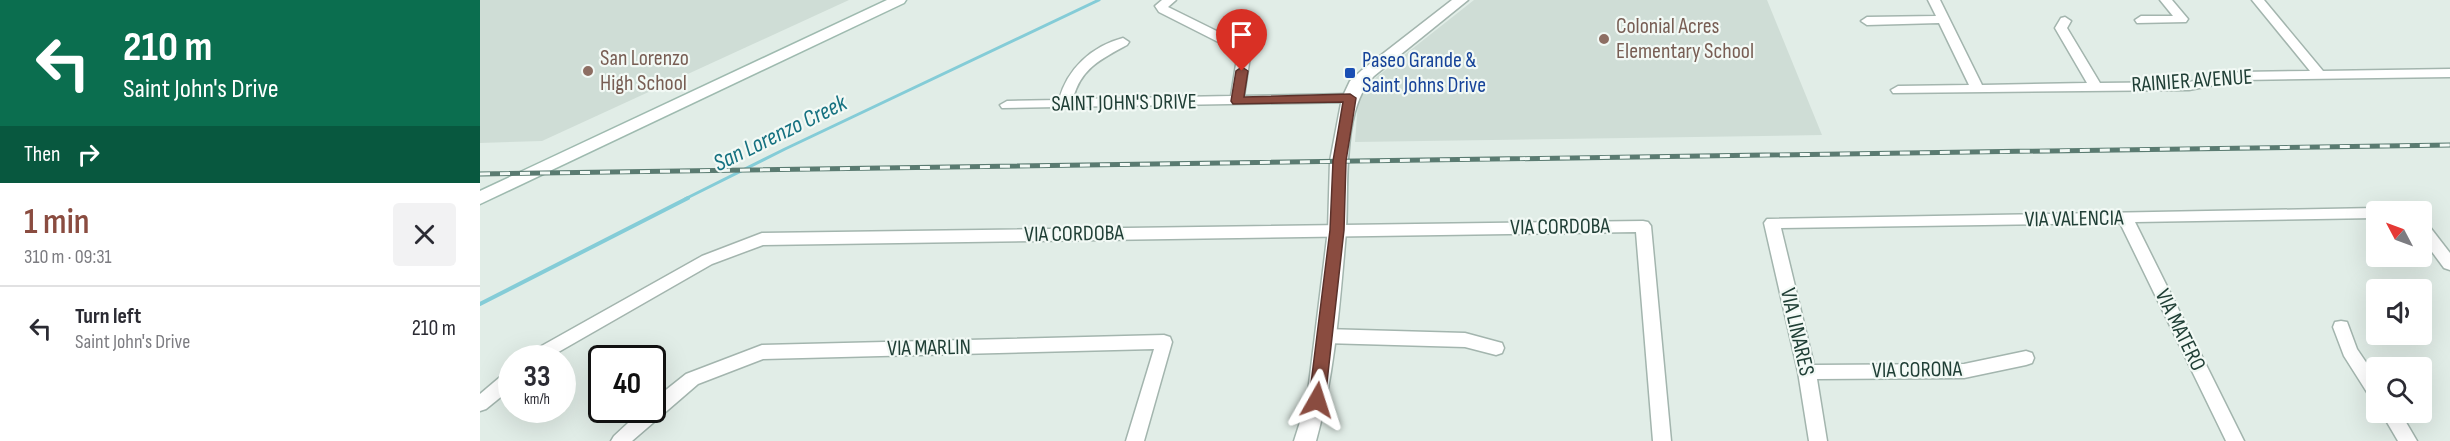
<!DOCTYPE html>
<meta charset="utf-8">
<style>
:root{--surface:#fff;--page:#f2f2f3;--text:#2b2b33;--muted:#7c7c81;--line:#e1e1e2;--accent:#8a4c40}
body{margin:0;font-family:"Sofia Sans Condensed",sans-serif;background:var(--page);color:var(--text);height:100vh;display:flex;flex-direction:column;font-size:22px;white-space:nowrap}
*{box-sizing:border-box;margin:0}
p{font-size:20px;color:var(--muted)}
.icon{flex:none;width:33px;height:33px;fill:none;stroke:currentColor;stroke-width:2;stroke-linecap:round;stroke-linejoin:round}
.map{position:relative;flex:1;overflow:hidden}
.panel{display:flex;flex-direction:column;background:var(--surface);width:480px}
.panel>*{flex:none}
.top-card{background:#0b6e4f;color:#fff;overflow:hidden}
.needle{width:39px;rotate:311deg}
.tools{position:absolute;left:1886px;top:201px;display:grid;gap:12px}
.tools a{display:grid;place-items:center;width:66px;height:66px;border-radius:6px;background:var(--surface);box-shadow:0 6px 24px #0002;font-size:30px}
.speed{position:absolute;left:18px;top:345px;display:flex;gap:12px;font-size:30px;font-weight:700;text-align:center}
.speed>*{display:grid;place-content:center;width:78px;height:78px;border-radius:50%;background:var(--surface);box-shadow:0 6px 24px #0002;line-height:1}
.speed small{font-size:15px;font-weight:400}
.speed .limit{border:3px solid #111;border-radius:9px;background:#fff;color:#111}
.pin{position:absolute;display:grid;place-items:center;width:51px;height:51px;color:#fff;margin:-62px -26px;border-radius:50% 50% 50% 0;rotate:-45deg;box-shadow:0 0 6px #0007}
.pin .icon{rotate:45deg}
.me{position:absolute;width:66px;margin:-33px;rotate:6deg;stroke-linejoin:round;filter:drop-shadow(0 0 4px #0008)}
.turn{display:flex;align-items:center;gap:21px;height:126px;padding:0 24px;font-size:27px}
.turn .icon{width:78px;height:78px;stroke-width:2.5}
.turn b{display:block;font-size:42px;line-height:51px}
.then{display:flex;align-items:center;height:57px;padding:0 24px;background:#0003;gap:12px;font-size:22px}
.round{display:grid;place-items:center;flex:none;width:63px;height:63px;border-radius:6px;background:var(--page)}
.head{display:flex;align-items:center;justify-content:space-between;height:102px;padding:0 24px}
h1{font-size:36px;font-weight:600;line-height:45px;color:var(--accent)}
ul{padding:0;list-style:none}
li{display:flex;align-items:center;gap:18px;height:84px;padding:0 24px;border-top:2px solid var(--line)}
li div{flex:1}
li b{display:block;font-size:22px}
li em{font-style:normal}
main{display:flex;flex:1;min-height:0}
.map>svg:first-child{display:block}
.built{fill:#cfddd6}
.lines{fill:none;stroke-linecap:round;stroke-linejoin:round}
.stream-far1{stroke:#84ccd7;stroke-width:3}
.stream{stroke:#84ccd7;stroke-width:4}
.minor-casing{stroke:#a3b5ae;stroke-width:3}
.tertiary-casing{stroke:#a3b5ae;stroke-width:3}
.secondary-casing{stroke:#9ebaaf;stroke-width:3}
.minor{fill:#fff;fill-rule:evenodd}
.tertiary{fill:#fff;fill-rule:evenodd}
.secondary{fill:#fff;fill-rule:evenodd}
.rail-casing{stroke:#5a7b71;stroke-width:5}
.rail{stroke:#f2f9f5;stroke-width:3;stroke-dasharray:10;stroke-linecap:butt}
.route{fill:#8a4c40;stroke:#5a312a;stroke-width:1.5}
.education-dot{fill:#8d6e63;stroke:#f2f9f5;stroke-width:2}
.transit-dot{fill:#1a4fb4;stroke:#f2f9f5;stroke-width:2}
.labels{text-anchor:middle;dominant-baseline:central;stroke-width:4.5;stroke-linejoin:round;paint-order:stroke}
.education-label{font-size:22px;fill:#785e54;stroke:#f2f9f5;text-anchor:start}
.transit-label{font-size:22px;fill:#164399;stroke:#f2f9f5;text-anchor:start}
.street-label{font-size:22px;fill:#203f36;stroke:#f2f9f5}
.water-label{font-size:24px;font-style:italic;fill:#157180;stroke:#f2f9f5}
</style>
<main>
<section class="panel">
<div class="top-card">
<div class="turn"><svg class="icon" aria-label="left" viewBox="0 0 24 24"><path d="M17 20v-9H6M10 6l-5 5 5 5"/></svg><div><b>210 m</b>Saint John's Drive</div></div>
<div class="then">Then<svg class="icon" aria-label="right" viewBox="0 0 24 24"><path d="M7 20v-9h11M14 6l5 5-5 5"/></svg></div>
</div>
<div class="head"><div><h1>1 min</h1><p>310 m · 09:31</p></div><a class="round"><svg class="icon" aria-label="close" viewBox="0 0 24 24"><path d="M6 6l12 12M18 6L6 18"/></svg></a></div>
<ul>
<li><svg class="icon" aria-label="left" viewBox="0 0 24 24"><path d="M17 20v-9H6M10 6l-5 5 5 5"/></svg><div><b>Turn left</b><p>Saint John's Drive</p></div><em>210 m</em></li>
</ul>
</section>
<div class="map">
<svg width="1970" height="441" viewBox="0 0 1970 441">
<rect width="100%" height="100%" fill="#e1ede7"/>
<g class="built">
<path d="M0 0H369L62 141 0 143Z"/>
<path d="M994 0H1287L1342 135 875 142 878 101 885 89 894 79Z"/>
</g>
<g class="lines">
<path class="stream-far1" d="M205 199 305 149 619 0"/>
<path class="stream" d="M0 304 208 198"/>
<g class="minor-casing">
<g id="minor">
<path d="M682 0H696L688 7 769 47 771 50 764 96 870 94 877 98 870 102 522 108 520 105 527 101 579 100C587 69 612 46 643 38L649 42 647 45C621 59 600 69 593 99L751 96 758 52 679 12 675 6Z"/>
<path d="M1448 0H1460L1502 85 1607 83 1575 28 1581 18 1585 17 1591 21 1587 28 1620 83 1709 82 1760 72 1830 71 1772 0H1784L1843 71 1970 69V77L1760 80 1709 90 1413 93 1411 90 1418 86 1489 85 1459 23 1387 25 1381 21 1387 17 1456 16Z"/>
<path d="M1680 0H1692L1708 19 1706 22 1657 23 1655 20 1661 16H1693Z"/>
<path d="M1896 208 1903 212H1896V218L1655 222 1764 441H1746L1640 223 1301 228 1334 365 1484 364 1546 351 1552 353 1554 358 1552 363 1546 365 1484 378 1337 379 1347 441H1329L1318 372 1284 223 1287 219Z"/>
<path d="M1163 221 1168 222 1171 226 1191 441H1173L1156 232 283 245 232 264 68 358H47L49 353 222 256 282 233Z"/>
<path d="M1941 221 1946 222 1970 253V270L1964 268 1941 237Z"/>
<path d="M1861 321 1867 322 1877 349 1896 377V399L1890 397 1864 356 1853 327 1855 322Z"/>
<path d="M844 329 985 333 1022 343 1024 348 1022 353 1016 355 985 347 844 343 838 341 836 336 838 331Z"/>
<path d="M684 335 690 337 692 342 664 441H646L674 349 283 359 218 384 152 441H131L134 436 162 410H172V401L206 374 282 345Z"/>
<path d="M32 370V388L6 409 0 411V394L26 372Z"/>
<path d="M1901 412H1920L1937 441H1918Z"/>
</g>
</g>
<g class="tertiary-casing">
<path id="tertiary" d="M972 0H988L894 76C861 109 869 187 866 232 860 301 855 374 836 441H814L827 400 848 230 850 161 862 98 870 81 882 70Z"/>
</g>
<g class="secondary-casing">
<path id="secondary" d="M407 0H426L424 3 0 204V191Z"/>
</g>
<use href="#minor" class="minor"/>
<use href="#tertiary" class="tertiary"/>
<use href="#secondary" class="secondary"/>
<g class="rail-casing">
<path id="rail" d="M0 174 1970 145"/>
</g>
<use href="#rail" class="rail"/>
</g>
<path class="route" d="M762 67 768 71 764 97 870 94 876 98 866 161 864 230 845 400 843 404 837 406 832 404 829 400 850 230 853 161 863 102 753 104 751 101 756 71Z"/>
<g class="education-dot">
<circle cx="1124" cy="39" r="6"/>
<circle cx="108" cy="71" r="6"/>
</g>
<rect class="transit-dot" x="864" y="67" width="12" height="12" rx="3"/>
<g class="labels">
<g class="education-label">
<text x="1136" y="26">Colonial Acres<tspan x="1136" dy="25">Elementary School</tspan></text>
<text x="120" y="58">San Lorenzo<tspan x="120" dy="25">High School</tspan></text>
</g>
<g class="transit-label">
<text x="882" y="60">Paseo Grande &amp;<tspan x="882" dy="25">Saint Johns Drive</tspan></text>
</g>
<g class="street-label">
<text transform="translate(1712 81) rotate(-4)">RAINIER AVENUE</text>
<text transform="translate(644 103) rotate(-1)">SAINT JOHN'S DRIVE</text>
<text transform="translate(1594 219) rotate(-1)">VIA VALENCIA</text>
<text transform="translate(1080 227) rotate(-1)">VIA CORDOBA</text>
<text transform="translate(594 234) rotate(-1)">VIA CORDOBA</text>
<text transform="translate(1700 330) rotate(64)">VIA MATERO</text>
<text transform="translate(1317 332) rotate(77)">VIA LINARES</text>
<text transform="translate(449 348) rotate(-1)">VIA MARLIN</text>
<text transform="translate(1437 370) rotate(-1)">VIA CORONA</text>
</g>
<g class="water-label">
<text transform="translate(300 133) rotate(-26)">San Lorenzo Creek</text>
</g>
</g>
</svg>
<div class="tools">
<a><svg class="needle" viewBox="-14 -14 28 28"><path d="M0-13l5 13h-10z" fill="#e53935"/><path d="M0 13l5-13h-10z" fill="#7c7c81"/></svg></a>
<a><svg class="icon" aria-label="sound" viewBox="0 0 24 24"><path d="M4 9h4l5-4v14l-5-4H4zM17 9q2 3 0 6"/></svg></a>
<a><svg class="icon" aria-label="search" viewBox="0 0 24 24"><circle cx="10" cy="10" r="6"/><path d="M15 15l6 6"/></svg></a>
</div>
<div class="speed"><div>33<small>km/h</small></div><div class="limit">40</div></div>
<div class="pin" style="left:762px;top:71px;background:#d93025"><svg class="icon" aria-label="arrive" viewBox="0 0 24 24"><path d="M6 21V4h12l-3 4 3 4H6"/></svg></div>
<svg class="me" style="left:837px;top:400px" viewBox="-20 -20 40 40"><path d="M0-17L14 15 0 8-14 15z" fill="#8a4c40" stroke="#fff" stroke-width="4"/></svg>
</div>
</main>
